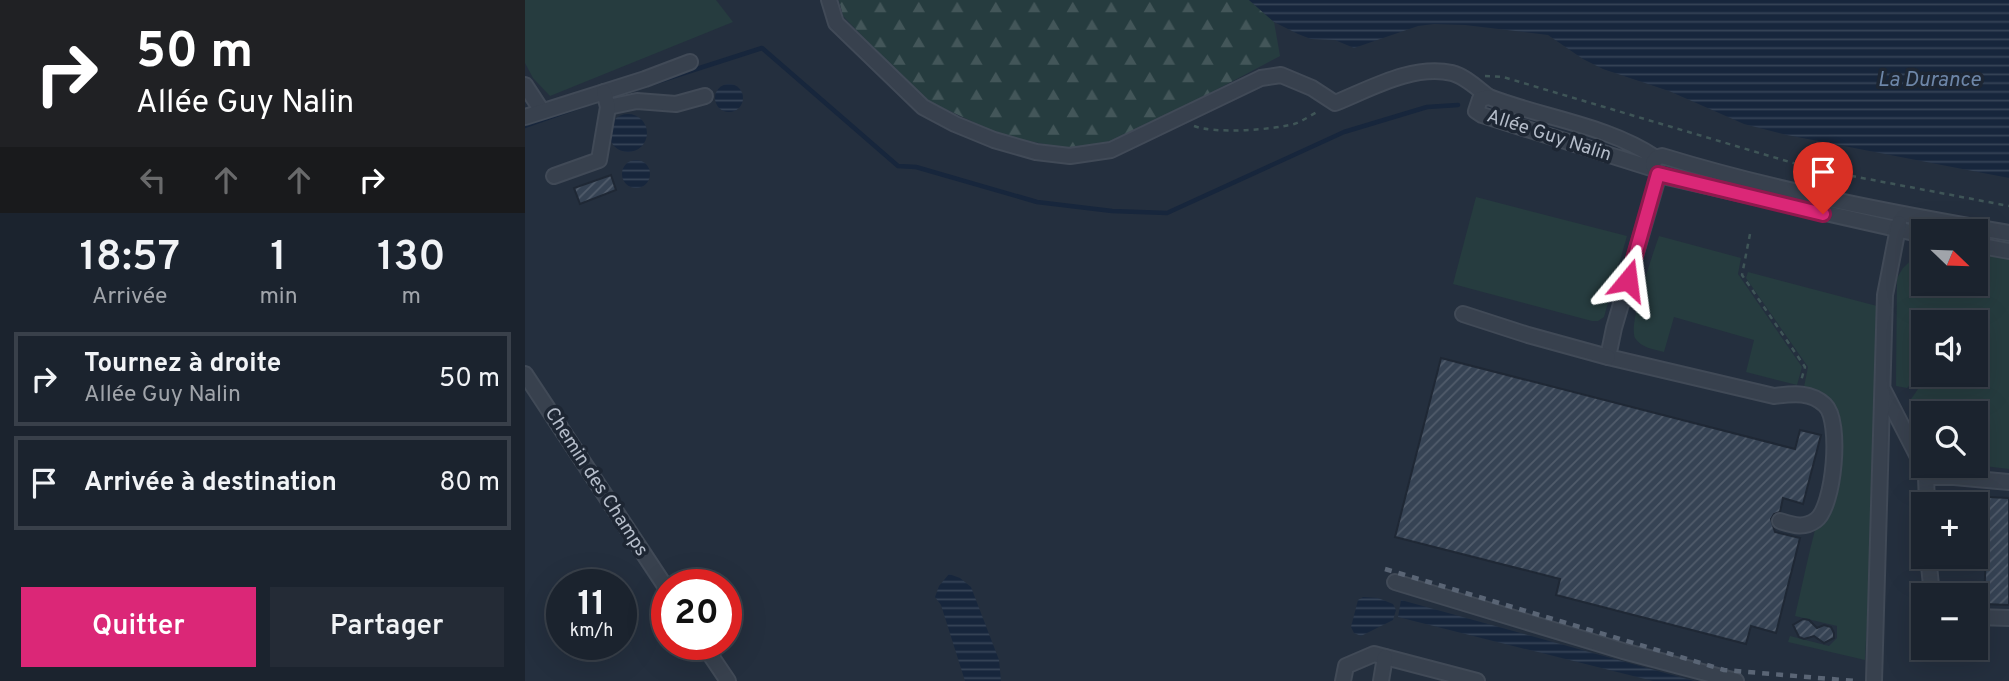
<!DOCTYPE html>
<html lang="fr">
<meta charset="utf-8">
<style>
:root{--surface:#1b232e;--page:#242b36;--text:#f1f3f6;--muted:#a0a4aa;--line:#39404a;--accent:#db2777}
body{margin:0;font-family:Overpass,sans-serif;background:var(--page);color:var(--text);height:100vh;display:flex;flex-direction:column;font-size:26px;white-space:nowrap}
*{box-sizing:border-box;margin:0}
p{font-size:23px;color:var(--muted)}
.icon{flex:none;width:38px;height:38px;fill:none;stroke:currentColor;stroke-width:2;stroke-linecap:round;stroke-linejoin:round}
.map{position:relative;flex:1;overflow:hidden}
.panel{display:flex;flex-direction:column;background:var(--surface);width:525px}
.panel>*{flex:none}
.top-card{background:#202124;color:#fff;overflow:hidden}
.needle{width:46px;rotate:113deg}
.buttons{position:absolute;left:1386px;top:219px;display:grid;gap:14px}
.buttons a{display:grid;place-items:center;width:77px;height:77px;border-radius:0px;background:var(--surface);box-shadow:0 7px 28px #0002,0 0 0 2px var(--line);font-size:35px}
.speed{position:absolute;left:21px;top:569px;display:flex;gap:14px;font-size:35px;font-weight:700;text-align:center}
.speed>*{display:grid;place-content:center;width:91px;height:91px;border-radius:50%;background:var(--surface);box-shadow:0 7px 28px #0002,0 0 0 2px var(--line);line-height:1}
.speed small{font-size:18px;font-weight:400}
.speed .limit{border:10px solid #d22;background:#fff;color:#111}
.pin{position:absolute;display:grid;place-items:center;width:60px;height:60px;color:#fff;margin:-72px -30px;border-radius:50% 50% 50% 0;rotate:-45deg;box-shadow:0 0 7px #0007}
.pin .icon{rotate:45deg}
.me{position:absolute;width:77px;margin:-38px;rotate:16deg;stroke-linejoin:round;filter:drop-shadow(0 0 5px #0008)}
.turn{display:flex;align-items:center;gap:24px;height:147px;padding:0 21px;font-size:32px}
.turn .icon{width:91px;height:91px;stroke-width:2.5}
.turn b{display:block;font-size:49px;line-height:60px}
.lanes{display:flex;align-items:center;height:66px;padding:0 21px;background:#0003;justify-content:center;gap:35px;direction:ltr}
.lanes .off{opacity:.35}
.eta{display:flex;justify-content:space-evenly;align-items:center;height:119px;text-align:center}
.eta b{font-size:42px;font-weight:600;line-height:49px}
.button{display:flex;gap:14px;margin-top:auto;padding:14px 21px}
.button a{flex:1;height:80px;border-radius:0px;background:var(--accent);color:#fff;font-size:28px;font-weight:600;line-height:80px;text-align:center}
.button a+a{background:var(--page);color:var(--text)}
ul{padding:0;list-style:none}
li{display:flex;align-items:center;gap:21px;height:94px;margin:0 14px 10px;padding:0 7px;border:4px solid var(--line);border-radius:0px}
li div{flex:1}
li b{display:block;font-size:26px}
li em{font-style:normal}
main{display:flex;flex:1;min-height:0}
.map>svg:first-child{display:block}
.grass{fill:#263c3f}
.forest{fill:url(#forest-firs)}
.water{fill:url(#water-rules)}
.lines{fill:none;stroke-linecap:round;stroke-linejoin:round}
.stream{stroke:#17263c;stroke-width:4.5}
.building{fill:url(#building-hatch);stroke:#1f2835;stroke-width:2}
.minor-casing{stroke:#414a57;stroke-width:18}
.path{stroke:#3f5557;stroke-width:2.5;stroke-dasharray:5 5;stroke-linecap:butt}
.minor{stroke:#38414e;stroke-width:14}
.rail{stroke:#5a6575;stroke-width:4.5;stroke-dasharray:7 7;stroke-linecap:butt}
.route-casing{stroke:#8e194d;stroke-width:18}
.route{stroke:#db2777;stroke-width:12}
.labels{text-anchor:middle;dominant-baseline:central;stroke-width:7;stroke-linejoin:round;paint-order:stroke}
.street-label{font-size:19px;fill:#b4bcc9;stroke:#1d2633}
.water-label{font-size:21px;font-style:italic;fill:#6d86a8;stroke:#1d2633}
</style>
<main>
<section class="panel">
<div class="top-card">
<div class="turn"><svg class="icon" aria-label="right" viewBox="0 0 24 24"><path d="M7 20v-9h11M14 6l5 5-5 5"/></svg><div><b>50 m</b>Allée Guy Nalin</div></div>
<div class="lanes"><svg class="icon off" aria-label="left" viewBox="0 0 24 24"><path d="M17 20v-9H6M10 6l-5 5 5 5"/></svg><svg class="icon off" aria-label="ahead" viewBox="0 0 24 24"><path d="M12 20V5M6 11l6-6 6 6"/></svg><svg class="icon off" aria-label="ahead" viewBox="0 0 24 24"><path d="M12 20V5M6 11l6-6 6 6"/></svg><svg class="icon" aria-label="right" viewBox="0 0 24 24"><path d="M7 20v-9h11M14 6l5 5-5 5"/></svg></div>
</div>
<div class="eta">
<div><b>18:57</b><p>Arrivée</p></div>
<div><b>1</b><p>min</p></div>
<div><b>130</b><p>m</p></div>
</div>
<ul>
<li><svg class="icon" aria-label="right" viewBox="0 0 24 24"><path d="M7 20v-9h11M14 6l5 5-5 5"/></svg><div><b>Tournez à droite</b><p>Allée Guy Nalin</p></div><em>50 m</em></li>
<li><svg class="icon" aria-label="arrive" viewBox="0 0 24 24"><path d="M6 21V4h12l-3 4 3 4H6"/></svg><div><b>Arrivée à destination</b></div><em>80 m</em></li>
</ul>
<div class="button"><a>Quitter</a><a>Partager</a></div>
</section>
<div class="map">
<svg width="1484" height="681" viewBox="0 0 1484 681">
<defs>
<pattern id="forest-firs" width="22" height="20" patternUnits="userSpaceOnUse" patternTransform="scale(1.75)"><rect width="22" height="20" fill="#263c3f"/><path d="M5 1l3.5 6h-7zM16 11l3.5 6h-7z" fill="#435659"/></pattern>
<pattern id="water-rules" width="6" height="5" patternUnits="userSpaceOnUse" patternTransform="scale(1.75)"><rect width="6" height="5" fill="#17263c"/><path d="M0 2.5h6" fill="none" stroke="#364457"/></pattern>
<pattern id="building-hatch" width="6" height="6" patternUnits="userSpaceOnUse" patternTransform="scale(1.75)"><rect width="6" height="6" fill="#364354"/><path d="M-1 1l2-2M0 6l6-6M5 7l2-2" fill="none" stroke="#515c6b"/></pattern>
</defs>
<rect width="100%" height="100%" fill="#242f3e"/>
<g class="grass">
<path d="M0 0H191L208 22 25 96 8 78 0 63Z"/>
<path d="M951 197 1102 236 1079 317 1073 321H1067L928 284Z"/>
<path d="M1134 236 1216 258 1213 274 1277 367 1272 385 1221 372 1229 340 1149 317 1139 352C1129 349 1116 348 1110 338 1103 324 1128 254 1134 236Z"/>
<path d="M1398 249V284H1451V251L1484 256V469L1451 465V413H1398V429L1386 399 1403 375 1451 374V322H1398V370L1382 388 1371 386 1372 278 1378 268Z"/>
<path d="M1223 272 1352 306 1345 564 1340 660 1263 642 1265 636 1304 646 1312 638V626L1270 616C1277 586 1283 556 1291 526 1300 495 1326 443 1313 411 1307 396 1293 392 1279 387L1283 367 1221 278Z"/>
</g>
<path class="forest" d="M314 0H724L749 22 755 56 602 137 548 150 476 135 397 98 318 16Z"/>
<g class="water">
<path d="M724 0H1484V178L1262 135 1219 124 1144 91 1078 69 1058 59 1023 35 940 25 909 24 893 26 829 48 810 40 786 39 773 34 749 22Z"/>
<circle cx="204" cy="98" r="14"/>
<circle cx="103" cy="133" r="19"/>
<circle cx="111" cy="174" r="14"/>
<path d="M424 574 435 578 446 587 474 660 476 681H440L416 605 410 597 414 586Z"/>
<path d="M838 597 853 598 868 604 871 610 868 620 836 636 829 633 826 627 833 600Z"/>
<path d="M876 600 1169 681H1128L873 617Z"/>
</g>
<g class="lines">
<g class="stream">
<path d="M125 84 237 48 373 166 391 167 512 202 587 211 642 213 819 132 902 107 933 105"/>
<path d="M0 126 57 106"/>
</g>
</g>
<g class="building">
<path d="M86 175 91 190 55 204 49 188Z"/>
<path d="M916 358 1270 449 1275 430 1296 435 1278 504 1258 498 1255 512 1249 514 1246 519 1250 532 1275 538 1251 633 1226 626 1221 644 1031 595 1035 579 870 537Z"/>
<path d="M1463 497 1484 498V605L1459 604Z"/>
<path d="M1278 619 1284 620 1292 628 1299 625 1306 627 1309 633V638L1299 643 1289 636 1279 639 1274 637 1268 625Z"/>
</g>
<g class="lines">
<g class="minor-casing">
<g id="minor">
<path d="M304 0 311 23 398 107 430 124 469 140 511 152 545 156 586 150 736 78 756 75 787 88 810 103C845 89 888 64 927 73 940 76 953 89 964 97"/>
<path d="M0 85 17 111"/>
<path d="M83 107 112 101 151 104 180 96"/>
<path d="M0 117 120 79 165 62"/>
<path d="M1129 169 957 115 951 111 955 99 964 97C1018 118 1082 125 1131 158"/>
<path d="M1134 174 1089 328 1083 357 1249 396C1267 394 1285 391 1300 405 1317 421 1309 507 1291 520 1279 529 1268 525 1255 521"/>
<path d="M29 176 74 160 83 107 79 92"/>
<path d="M1398 235 1142 177C1133 174 1129 172 1128 163L1131 158 1137 156C1252 191 1366 213 1484 233"/>
<path d="M1451 245 1484 251"/>
<path d="M938 314 1003 335 1083 357"/>
<path d="M0 374 142 589"/>
<path d="M1359 391 1392 455 1401 477 1402 504"/>
<path d="M1401 477H1429L1484 482"/>
<path d="M1403 556 1407 595"/>
<path d="M870 582 1098 651 1211 681"/>
<path d="M1451 617 1484 618"/>
<path d="M178 644 203 681"/>
<path d="M818 681 821 666 849 654 952 681"/>
<path d="M856 681 860 657"/>
<path d="M1349 681 1360 295 1374 223"/>
</g>
</g>
<g class="path">
<path d="M960 76 978 77 1285 168 1484 206"/>
<path d="M669 126C689 134 747 130 769 124 778 121 786 115 794 111"/>
<path d="M1225 234 1217 275 1280 367 1276 381"/>
</g>
<use href="#minor" class="minor"/>
<path class="rail" d="M860 569 1199 670 1330 681"/>
</g>
<g class="lines">
<g class="route-casing">
<path id="route" d="M1103 280 1133 174 1298 214"/>
</g>
<use href="#route" class="route"/>
</g>
<g class="labels">
<g class="street-label">
<text transform="translate(1024 136) rotate(18)">Allée Guy Nalin</text>
<text transform="translate(71 482) rotate(57)">Chemin des Champs</text>
</g>
<g class="water-label">
<text x="1404" y="80">La Durance</text>
</g>
</g>
</svg>
<div class="buttons">
<a><svg class="needle" viewBox="-14 -14 28 28"><path d="M0-13l5 13h-10z" fill="#e53935"/><path d="M0 13l5-13h-10z" fill="#a0a4aa"/></svg></a>
<a><svg class="icon" aria-label="sound" viewBox="0 0 24 24"><path d="M4 9h4l5-4v14l-5-4H4zM17 9q2 3 0 6"/></svg></a>
<a><svg class="icon" aria-label="search" viewBox="0 0 24 24"><circle cx="10" cy="10" r="6"/><path d="M15 15l6 6"/></svg></a>
<a>+</a>
<a>−</a>
</div>
<div class="speed"><div>11<small>km/h</small></div><div class="limit">20</div></div>
<div class="pin" style="left:1298px;top:214px;background:#d93025"><svg class="icon" aria-label="arrive" viewBox="0 0 24 24"><path d="M6 21V4h12l-3 4 3 4H6"/></svg></div>
<svg class="me" style="left:1103px;top:280px" viewBox="-20 -20 40 40"><path d="M0-17L14 15 0 8-14 15z" fill="#db2777" stroke="#fff" stroke-width="4"/></svg>
</div>
</main>
